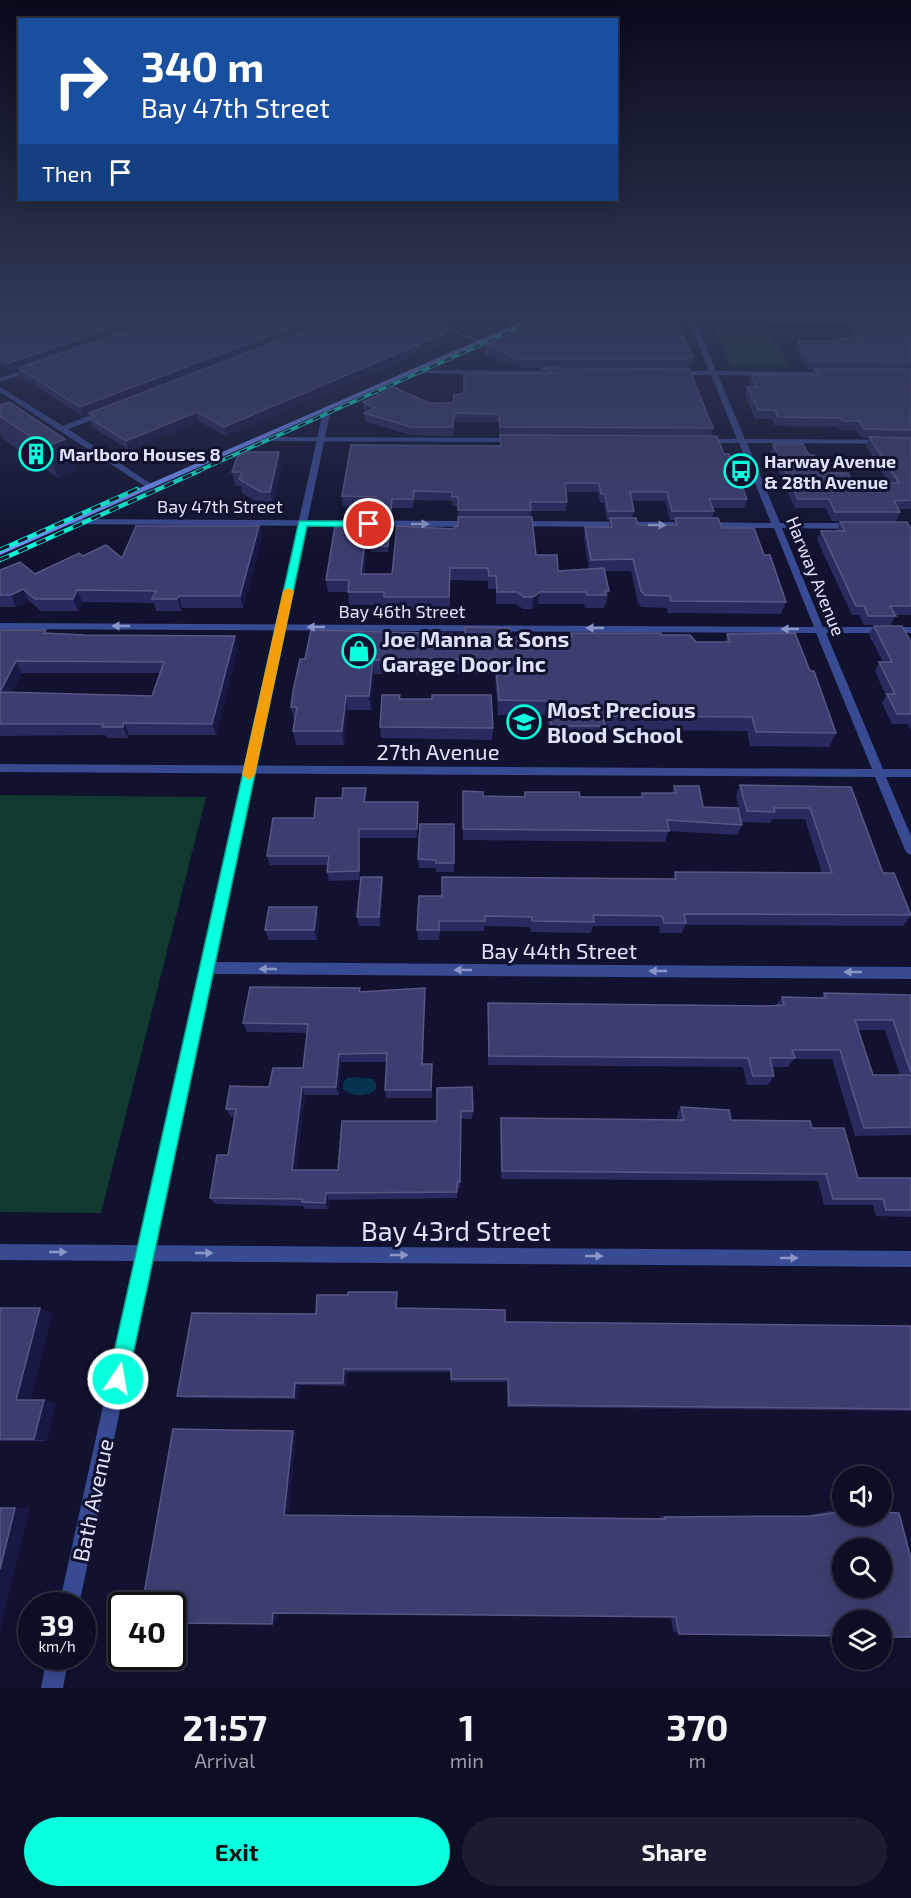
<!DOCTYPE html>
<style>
:root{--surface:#0c0e23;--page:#1a1c30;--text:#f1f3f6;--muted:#9a9ca6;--line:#2c2e41;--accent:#0affdd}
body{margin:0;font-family:"Exo 2",sans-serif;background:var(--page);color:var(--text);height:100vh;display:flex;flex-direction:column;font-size:22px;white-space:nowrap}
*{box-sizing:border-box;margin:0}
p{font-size:20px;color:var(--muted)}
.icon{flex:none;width:33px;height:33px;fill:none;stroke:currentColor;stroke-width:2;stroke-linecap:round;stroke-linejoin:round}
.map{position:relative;height:1688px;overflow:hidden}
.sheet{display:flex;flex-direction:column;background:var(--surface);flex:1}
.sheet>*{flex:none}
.top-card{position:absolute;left:18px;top:18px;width:600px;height:183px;border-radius:0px;box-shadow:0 3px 15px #0003,0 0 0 2px var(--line);background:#1a4fa0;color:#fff;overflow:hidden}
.fabs{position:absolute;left:832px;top:1466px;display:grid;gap:12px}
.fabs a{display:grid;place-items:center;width:60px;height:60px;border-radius:50%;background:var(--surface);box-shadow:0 3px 15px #0003,0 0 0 2px var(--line);font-size:30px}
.speed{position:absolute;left:18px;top:1592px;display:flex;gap:12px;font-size:30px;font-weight:700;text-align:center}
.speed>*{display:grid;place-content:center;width:78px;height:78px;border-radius:50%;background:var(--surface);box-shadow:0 3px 15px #0003,0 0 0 2px var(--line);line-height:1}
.speed small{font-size:15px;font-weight:400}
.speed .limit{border:3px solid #111;border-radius:9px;background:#fff;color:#111}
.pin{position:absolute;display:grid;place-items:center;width:51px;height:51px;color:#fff;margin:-26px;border:3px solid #fff;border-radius:50%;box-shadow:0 2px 6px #0007}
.me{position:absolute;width:66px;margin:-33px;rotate:12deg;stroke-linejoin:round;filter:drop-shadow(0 0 4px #0008)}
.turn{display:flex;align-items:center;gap:21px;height:126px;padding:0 24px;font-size:27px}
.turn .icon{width:78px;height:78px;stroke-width:2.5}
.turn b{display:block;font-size:42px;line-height:51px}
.then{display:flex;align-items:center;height:57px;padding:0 24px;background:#0003;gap:12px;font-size:22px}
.eta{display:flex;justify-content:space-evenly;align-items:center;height:102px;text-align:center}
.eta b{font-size:36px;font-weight:700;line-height:42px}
.button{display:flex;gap:12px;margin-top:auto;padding:12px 24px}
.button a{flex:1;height:69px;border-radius:36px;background:var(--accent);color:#111;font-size:24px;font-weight:700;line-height:69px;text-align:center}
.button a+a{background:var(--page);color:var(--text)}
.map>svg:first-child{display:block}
.green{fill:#12392f}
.water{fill:#073351}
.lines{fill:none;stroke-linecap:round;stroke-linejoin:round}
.minor{fill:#384a91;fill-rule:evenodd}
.tertiary{fill:#384a91;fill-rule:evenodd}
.secondary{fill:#7592ff;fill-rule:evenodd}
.rail-far1-casing{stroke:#0affdd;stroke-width:4}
.rail-casing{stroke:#0affdd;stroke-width:4.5}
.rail-far1{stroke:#10122f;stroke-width:2;stroke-dasharray:8;stroke-linecap:butt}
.rail{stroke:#10122f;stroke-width:3;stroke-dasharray:10;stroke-linecap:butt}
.wall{fill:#292a5d;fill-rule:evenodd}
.shaded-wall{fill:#171843}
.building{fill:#3c3e6f;stroke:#565785;stroke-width:1.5;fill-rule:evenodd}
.oneway{fill:#8b96c8}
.route{fill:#0affdd;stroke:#06a690;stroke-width:1.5}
.slow{fill:#f59e0b}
.labels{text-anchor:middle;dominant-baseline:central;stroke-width:6;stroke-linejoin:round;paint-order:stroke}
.far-poi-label{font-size:18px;font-weight:bold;fill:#dee2ff;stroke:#10122f;text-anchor:start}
.far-street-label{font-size:18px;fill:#dee2ff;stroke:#10122f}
.poi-label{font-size:22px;font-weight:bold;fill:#dee2ff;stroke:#10122f;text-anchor:start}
.street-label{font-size:22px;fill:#dee2ff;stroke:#10122f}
.near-street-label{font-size:27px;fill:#dee2ff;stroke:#10122f}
</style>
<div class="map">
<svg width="911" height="1688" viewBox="0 0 911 1688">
<rect width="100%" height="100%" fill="#10122f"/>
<g class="green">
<path d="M713 327H765L791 367H732Z"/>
<path d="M0 795 206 797 101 1213 0 1212Z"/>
</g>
<path class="water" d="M353 1077 373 1079 376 1083V1089C369 1097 351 1097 343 1089V1083L347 1078Z"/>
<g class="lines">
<g class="minor">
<path d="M5 316H14L0 321V317Z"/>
<path d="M412 316H420L483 341 478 342Z"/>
<path d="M687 316H693L694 318 865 319 868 321 865 323 696 322 716 371 829 372 832 374 829 376 718 375 745 439 911 440V444L747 443 780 523H853L857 526 853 529 782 528 823 627H911V633H826L883 769H911V777H886L911 836V855L907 853 905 850 875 777 0 772V764L872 769 816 633 0 629V623L814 627 774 528H705L701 525 705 522 771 523 739 443H702L698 441 702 439H737L711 375H675L672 373 675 371H709L689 322H654L651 320 654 318H688Z"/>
<path d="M33 367 36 369 35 370 0 382V378Z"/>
<path d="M411 370 556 371 559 373 556 375 409 373 408 372Z"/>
<path d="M0 387 63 426 100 411H106V415L68 429 156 487 149 489 0 392Z"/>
<path d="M257 437 514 438 518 440 514 442 260 441H257Z"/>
<path d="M68 519 472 521 476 524 472 527 65 524V520Z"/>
<path d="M516 521 688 522 692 525 688 528 513 526V522Z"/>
<path d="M207 962 911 967V979L207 974 202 972 200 968 202 964Z"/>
<path d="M0 1244 911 1251V1267L0 1260Z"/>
</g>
<g class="tertiary">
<path d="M324 407 331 409 79 1605H59Z"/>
<path d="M47 1656H69L63 1688H41Z"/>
</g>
<path class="secondary" d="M534 316H541L0 555V549Z"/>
<g class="rail-far1-casing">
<path id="rail-far1" d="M196 472 545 316"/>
</g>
<g class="rail-casing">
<g id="rail">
<path d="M0 550 137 489"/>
<path d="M0 560 199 471"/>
</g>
</g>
<use href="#rail-far1" class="rail-far1"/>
<use href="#rail" class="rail"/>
</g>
<g class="wall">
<path d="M496 316H668L671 325 693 357 691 367 685 366 684 369 519 368 485 355V345L526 327 524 326V318L514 322Z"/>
<path d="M911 319V509H899L900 512 896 521H832L825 508H795L770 452 773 444 809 455 824 473 853 483H889L866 446 869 438 861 437 856 430H840L838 427 775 426 772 419H755L745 395 747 387H751L749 383 751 375H813L815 369H848H807L796 349 798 341H837L838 339H842L843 338H855L848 328 851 320Z"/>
<path d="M0 321 446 333V342L226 436 199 421 129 450 92 427 89 418 91 417 90 413 83 416 21 377 18 369 12 371 0 364Z"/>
<path d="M541 368 713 428 711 436 724 454 747 499 744 508H713L714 511 712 518 722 528 764 555 786 602 781 614 668 613 667 608 642 607 638 604 631 571H605L609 591 606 604H605L604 608H585L584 604H538L532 609H523L516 604H496V589H488V581L450 580V610L385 609 384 605H349L348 592H328L326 580 368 538 364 574H392L458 526V506H452V501L414 500 413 508H392L391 519H375V506H343L342 496 500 446V436H499V422H454L453 436 411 435 365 422 364 413 366 412 364 410 363 402 453 403 464 393 540 373ZM566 492H598L600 503H604L607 520H610L609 527H585L584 539 589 569 558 571 536 555 530 517 531 511H566L567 502ZM631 501H665L670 520H675L674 525H638L632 518 634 511Z"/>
<path d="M0 405 65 439 76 470 58 478 3 439 0 433Z"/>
<path d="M279 452 281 466 273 506H264L242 493 241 486H235L232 472Z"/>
<path d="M840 522 911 529V615H896L891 625H864L859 615H852L817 540 821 531H837Z"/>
<path d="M259 526 262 537 243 608H182L181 611H156L154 603 82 602 78 611H41L29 601 16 607H0V570L35 574 122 558Z"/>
<path d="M390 529 388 552H371V546Z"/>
<path d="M874 626 911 642V731L908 724H892L882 703 886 696 875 671 879 662H883L869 635Z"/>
<path d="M0 630 84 635 235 636 238 648 216 735H129L128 738H107L105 735 0 736ZM22 673H160L152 696 12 692Z"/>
<path d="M571 633 662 635 696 642H725L727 634 810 671 836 733 829 747 750 746 747 731 604 730 602 740H549L547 715H498L495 674H374L371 710H347L344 745H296L293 731 295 721H294L291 707 305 659 511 637H571Z"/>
<path d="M400 699H432L493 728 492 740 381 738 380 727Z"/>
<path d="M740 785 851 787 883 873 911 915 903 926 685 925 682 933H660L659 926H593L591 933 531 932 530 927 485 926 484 931H440L439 940H418L417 930 442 896 673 879 675 872 822 873 805 819H772L770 823 742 822 736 796Z"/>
<path d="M674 786 703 807 742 825 737 835 668 831 665 842 463 840V791L483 796 524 797 525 792 580 797H641L642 793H672Z"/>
<path d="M367 797V802L418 811 417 838H360V880L329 881 327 872 328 865H270L267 856 314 818Z"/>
<path d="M454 824V872H436V868H419L418 859Z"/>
<path d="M382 877 383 887 380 926H359L357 917Z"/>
<path d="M319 917 317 940H269L265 930Z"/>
<path d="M360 988V992L425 988 423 1064H432V1098H386L385 1090 387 1062H341L339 1095H305L296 1170H338L437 1121V1088L473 1111 472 1119H460V1188H457V1198L329 1200 328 1209H305L303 1206 215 1204 210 1198 228 1155 234 1117H231L226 1109 303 1068 307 1033 247 1032 243 1023Z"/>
<path d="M824 993 911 995V1135L855 1136 832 1059H794L788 1067H772L774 1076 768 1085H747L743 1067 488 1065V1003L776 1005 782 997 821 998ZM858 1030H885L900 1075H873Z"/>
<path d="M681 1107 731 1120 812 1128 858 1178H911V1217L876 1216 873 1205H824L818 1181 501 1179 500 1126 501 1118 677 1120V1115Z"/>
<path d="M398 1297V1308L505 1322 911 1326V1411L507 1407V1382H451V1372H347L346 1386 299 1385 298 1399 184 1398 177 1396 316 1314Z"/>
<path d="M0 1308H40L52 1313 30 1400H44L56 1403 47 1441H0Z"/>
<path d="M296 1432 288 1515 660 1518V1516H804L830 1511 843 1512 679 1634 673 1631 671 1617 277 1613V1621L272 1624Z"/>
</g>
<g class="shaded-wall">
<path d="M148 316H175L18 368V369L12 371 9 363Z"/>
<path d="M322 316H346L83 416 80 407Z"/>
<path d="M514 316H530L514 322Z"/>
<path d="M446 333V342L226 436 224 427Z"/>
<path d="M197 412 199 421 129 450 126 441Z"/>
<path d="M65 439 76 470 58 478 46 447Z"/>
<path d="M279 452 281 466 273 506 270 492Z"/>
<path d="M259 526 262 537 243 608 240 596Z"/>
<path d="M367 526 368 538 362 587 361 574Z"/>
<path d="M23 589 29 601 16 607 11 595Z"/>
<path d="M77 590 82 602 78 611 73 599Z"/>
<path d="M540 592 538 604 532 609 533 597Z"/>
<path d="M179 596 182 608 181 611 177 599Z"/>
<path d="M235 636 238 648 216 735 212 724Z"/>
<path d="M373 660 374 674 371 710 369 696Z"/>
<path d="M16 661 22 673 6 704 0 692Z"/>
<path d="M346 696 347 710 344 745 342 731Z"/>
<path d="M124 723 129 735 128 738 123 727Z"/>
<path d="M366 788 367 797 366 811 364 802Z"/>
<path d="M359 829 360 838V880L359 871Z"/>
<path d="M382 877 383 887 380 926 379 917Z"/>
<path d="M317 907 319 917 317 940 314 930Z"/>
<path d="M425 988V998L423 1072 422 1064Z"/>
<path d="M339 1054 341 1062 339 1095 336 1087Z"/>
<path d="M302 1087 305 1095 295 1177 292 1170Z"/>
<path d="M326 1193 329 1200 328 1209 325 1203Z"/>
<path d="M397 1292 398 1297V1313L396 1308Z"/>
<path d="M40 1308 52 1313 29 1403 16 1400Z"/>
<path d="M344 1369 347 1372 346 1386 343 1383Z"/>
<path d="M295 1383 299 1385 298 1399 294 1397Z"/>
<path d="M44 1400 56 1403 47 1441 34 1439Z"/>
<path d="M293 1431 296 1432 288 1515H284Z"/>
<path d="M15 1508H30L0 1631V1569Z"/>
<path d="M278 1610 277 1621 272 1624 273 1613Z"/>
</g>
<g class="building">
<path d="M16 316H148L9 363 0 358V321Z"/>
<path d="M170 316H322L80 407 18 368Z"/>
<path d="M343 316H401L446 333 224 427 197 412 126 441 89 418 95 416 89 413Z"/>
<path d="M528 316H668L671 325H679L693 357H685L686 359H519L485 345 537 322 524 317Z"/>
<path d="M911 319V362L810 361 798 341H839L838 339H844L843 338H863L851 320Z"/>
<path d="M541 368 689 369 713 428 500 427 499 414 454 413 453 427H411L364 413 375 408 363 402 394 387 429 403H453L454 395 464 393V374L553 373Z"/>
<path d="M815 369H911V430L864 429 859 421H843L841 418 778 417 775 410H758L747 387H757L751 375H818Z"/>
<path d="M9 402 65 439 46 447 0 416V405Z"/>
<path d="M500 435 717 436 724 454H729L747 499H709L714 511H672L667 492H630L634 511H608L605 494H601L599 483H565L567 502H530L531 510H458V497H452V492L414 491 413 499H392L391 509H375L376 497 342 496 351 445 501 446Z"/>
<path d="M869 437 911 438V500L894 501 900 512H835L829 499H798L773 444H803L809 455H814L824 473H848L853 483H899Z"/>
<path d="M247 452H279L270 492H261L239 479 242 472H232L237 457Z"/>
<path d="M458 517H532L536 555H557L558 571 604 568 609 591H605L606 595H587L586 592H540L533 597H524L517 592H497L496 576H489L488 568H450L449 597H384V592H348L349 580H326L335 526H367L361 574H392L397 526 454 529V526H458Z"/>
<path d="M610 518H636L638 525H677L675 518H718L722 528H754L764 555H770L786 602 671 601 670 596 645 595 641 591 633 559 591 560 585 527H612Z"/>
<path d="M840 522H907L911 529V606H890L896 616H868L864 606H856L821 531H845Z"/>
<path d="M374 523H390L388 546H371Z"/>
<path d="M136 526H259L240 596H179L177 599H152L156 591 77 590 73 599H35L23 589 11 595H0V570L20 562 35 574 79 553 83 556 106 545 122 558Z"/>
<path d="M874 626H902L911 642V714H897L887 694H895L879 662H892Z"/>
<path d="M465 627 510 628 511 637H572L571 633H661L662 635H690L696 642H730L727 634 795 633 810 671H814L836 733 756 732 752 717 603 716 605 726H551L549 701 499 700 495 659 373 660 369 696H346L342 731H293L297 707H291L293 691 300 659H305L311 630 465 634Z"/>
<path d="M0 630H46L44 633 84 635 235 636 212 724 124 723 123 727H102L103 724H0ZM16 661 164 662 152 696 0 692Z"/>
<path d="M382 695H400L399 699H432V695H491L493 728 380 727Z"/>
<path d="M740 785 851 787 883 873H894L911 915 684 914 686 923H664L662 916 593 915 594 922 532 921V917L485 916V921H439V930H417L419 896H442V877L676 879 675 872 832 873 810 808H774L775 812 747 811Z"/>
<path d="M674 786H699L703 807 738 808 742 825 667 820 669 831 463 829V791L483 792V796L525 797V792H579L580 797H642V793H676Z"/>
<path d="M343 788H366L364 802H418L417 829H359V871L327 872 329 856H267L273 818H314L316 798H342Z"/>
<path d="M420 824H454V863H436V860L418 859Z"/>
<path d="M361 877H382L379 917H357Z"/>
<path d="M269 907H317L314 930H265Z"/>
<path d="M250 987 360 988 359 992 425 988 422 1064H432L431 1090H385L387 1053 339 1054 336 1087H302L292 1170H338L342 1121H437V1088L472 1087 473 1111H461L460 1182H457V1192L326 1193 325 1203 302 1202V1199L210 1198 217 1155H228L236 1109H226L230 1086 269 1087 273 1068H303L308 1024 243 1023Z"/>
<path d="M824 993 911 995V1073L893 1020H855L873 1075H911V1127L864 1128 840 1050H792L795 1058H770L774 1076H753L748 1058 489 1056 488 1003 766 1006 784 1005 782 997 826 998Z"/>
<path d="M681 1107 729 1110 731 1120 810 1121 812 1128H844L858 1178H911V1210H886L883 1199H833L826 1174 502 1171 501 1118 684 1120Z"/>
<path d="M348 1292H397L396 1308 505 1310V1322L911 1326V1409L509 1405 508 1379H451V1369H344L343 1383H295L294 1397 177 1396 192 1313 316 1314 317 1295H348Z"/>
<path d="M0 1308H40L16 1400H44L34 1439H0Z"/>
<path d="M173 1429 293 1431 284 1515 665 1519V1517L812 1516 839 1512H843V1515H882V1512L899 1513 911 1559V1637H882V1620H843V1636L679 1634 676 1617 273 1613 272 1624 172 1623V1605H142ZM843 1548H882V1587H843Z"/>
<path d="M0 1508H15L0 1569Z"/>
</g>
<defs><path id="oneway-solid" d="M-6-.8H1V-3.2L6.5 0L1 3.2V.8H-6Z" transform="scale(1.5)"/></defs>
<g class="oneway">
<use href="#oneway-solid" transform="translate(420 524)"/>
<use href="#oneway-solid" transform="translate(657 525)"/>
<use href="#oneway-solid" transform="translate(121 626) rotate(-180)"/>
<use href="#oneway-solid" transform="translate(316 627) rotate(-180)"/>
<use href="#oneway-solid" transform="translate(595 628) rotate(-180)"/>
<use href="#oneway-solid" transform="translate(790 629) rotate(-180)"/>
<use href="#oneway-solid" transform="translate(268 969) rotate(-180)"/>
<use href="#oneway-solid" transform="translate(463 970) rotate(-180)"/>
<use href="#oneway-solid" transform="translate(658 971) rotate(-180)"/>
<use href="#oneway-solid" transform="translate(853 972) rotate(-180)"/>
<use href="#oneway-solid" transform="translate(58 1252)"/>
<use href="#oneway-solid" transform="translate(204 1253)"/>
<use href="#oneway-solid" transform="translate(399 1255)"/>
<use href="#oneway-solid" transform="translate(594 1256)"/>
<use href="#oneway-solid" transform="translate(789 1258)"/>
</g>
<linearGradient id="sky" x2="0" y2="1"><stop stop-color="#090a1a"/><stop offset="0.57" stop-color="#313958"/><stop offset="1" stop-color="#313958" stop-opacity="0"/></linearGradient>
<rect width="911" height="552" fill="url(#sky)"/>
<path class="route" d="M299 521H369L374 524 369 527 307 526 128 1379 125 1386 118 1389 111 1386 108 1379Z"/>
<path class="slow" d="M288 588 294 591 255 775 249 780 242 775 283 591Z"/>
<defs>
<g id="building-ring" transform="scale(1.725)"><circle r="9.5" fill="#10122f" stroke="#0affdd" stroke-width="1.5"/><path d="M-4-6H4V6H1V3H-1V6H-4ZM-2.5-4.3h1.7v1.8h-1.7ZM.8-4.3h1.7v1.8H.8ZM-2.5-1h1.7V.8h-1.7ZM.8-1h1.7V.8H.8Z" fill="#0affdd"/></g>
<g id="bus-ring" transform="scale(1.725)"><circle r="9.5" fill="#10122f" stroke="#0affdd" stroke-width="1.5"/><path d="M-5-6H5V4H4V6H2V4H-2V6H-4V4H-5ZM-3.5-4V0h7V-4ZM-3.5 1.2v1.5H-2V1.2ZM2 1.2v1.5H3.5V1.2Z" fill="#0affdd"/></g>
<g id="shop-ring" transform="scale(1.725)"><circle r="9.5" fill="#10122f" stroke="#0affdd" stroke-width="1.5"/><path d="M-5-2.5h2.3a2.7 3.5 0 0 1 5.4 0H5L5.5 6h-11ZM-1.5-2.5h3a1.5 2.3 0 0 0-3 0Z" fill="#0affdd"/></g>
<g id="school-ring" transform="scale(1.725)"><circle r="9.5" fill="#10122f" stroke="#0affdd" stroke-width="1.5"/><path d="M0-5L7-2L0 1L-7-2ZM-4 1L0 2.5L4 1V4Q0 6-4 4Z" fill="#0affdd"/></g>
</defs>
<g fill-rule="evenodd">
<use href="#building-ring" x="36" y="454"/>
<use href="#bus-ring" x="741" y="471"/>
<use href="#shop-ring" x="359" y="651"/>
<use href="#school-ring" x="524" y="722"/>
</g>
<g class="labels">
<g class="far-poi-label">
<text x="59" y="454">Marlboro Houses 8</text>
<text x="764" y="461">Harway Avenue<tspan x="764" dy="21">&amp; 28th Avenue</tspan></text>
</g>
<g class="far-street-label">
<text x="220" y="506">Bay 47th Street</text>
<text transform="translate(816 576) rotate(68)">Harway Avenue</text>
<text x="402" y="611">Bay 46th Street</text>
</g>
<g class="poi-label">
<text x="382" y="638">Joe Manna &amp; Sons<tspan x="382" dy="25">Garage Door Inc</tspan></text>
<text x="547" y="709">Most Precious<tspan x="547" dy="25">Blood School</tspan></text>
</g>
<g class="street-label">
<text x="438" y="751">27th Avenue</text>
<text x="559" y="950">Bay 44th Street</text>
<text transform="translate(92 1500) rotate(-78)">Bath Avenue</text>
</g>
<g class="near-street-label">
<text x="456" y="1230">Bay 43rd Street</text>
</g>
</g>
</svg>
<div class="fabs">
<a><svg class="icon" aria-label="sound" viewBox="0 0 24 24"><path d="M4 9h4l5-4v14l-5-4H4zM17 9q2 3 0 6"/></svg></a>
<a><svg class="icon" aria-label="search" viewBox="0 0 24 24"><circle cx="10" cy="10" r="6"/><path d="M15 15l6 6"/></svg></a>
<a><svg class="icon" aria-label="layers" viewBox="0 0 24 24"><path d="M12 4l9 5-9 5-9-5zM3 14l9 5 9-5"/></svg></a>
</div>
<div class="speed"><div>39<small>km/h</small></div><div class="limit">40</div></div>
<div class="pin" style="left:369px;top:524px;background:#d93025"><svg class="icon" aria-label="arrive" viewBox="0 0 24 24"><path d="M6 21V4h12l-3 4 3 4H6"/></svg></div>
<svg class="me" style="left:118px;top:1379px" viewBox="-20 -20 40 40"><circle r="17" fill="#0affdd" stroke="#fff" stroke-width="3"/><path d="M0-11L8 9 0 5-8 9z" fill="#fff"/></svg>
<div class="top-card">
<div class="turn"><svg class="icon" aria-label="right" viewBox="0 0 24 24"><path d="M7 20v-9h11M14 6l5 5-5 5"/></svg><div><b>340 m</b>Bay 47th Street</div></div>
<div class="then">Then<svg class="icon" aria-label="arrive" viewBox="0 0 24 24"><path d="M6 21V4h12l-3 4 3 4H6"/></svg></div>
</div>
</div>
<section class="sheet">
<div class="eta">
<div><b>21:57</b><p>Arrival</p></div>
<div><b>1</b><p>min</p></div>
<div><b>370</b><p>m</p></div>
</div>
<div class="button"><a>Exit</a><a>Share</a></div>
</section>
